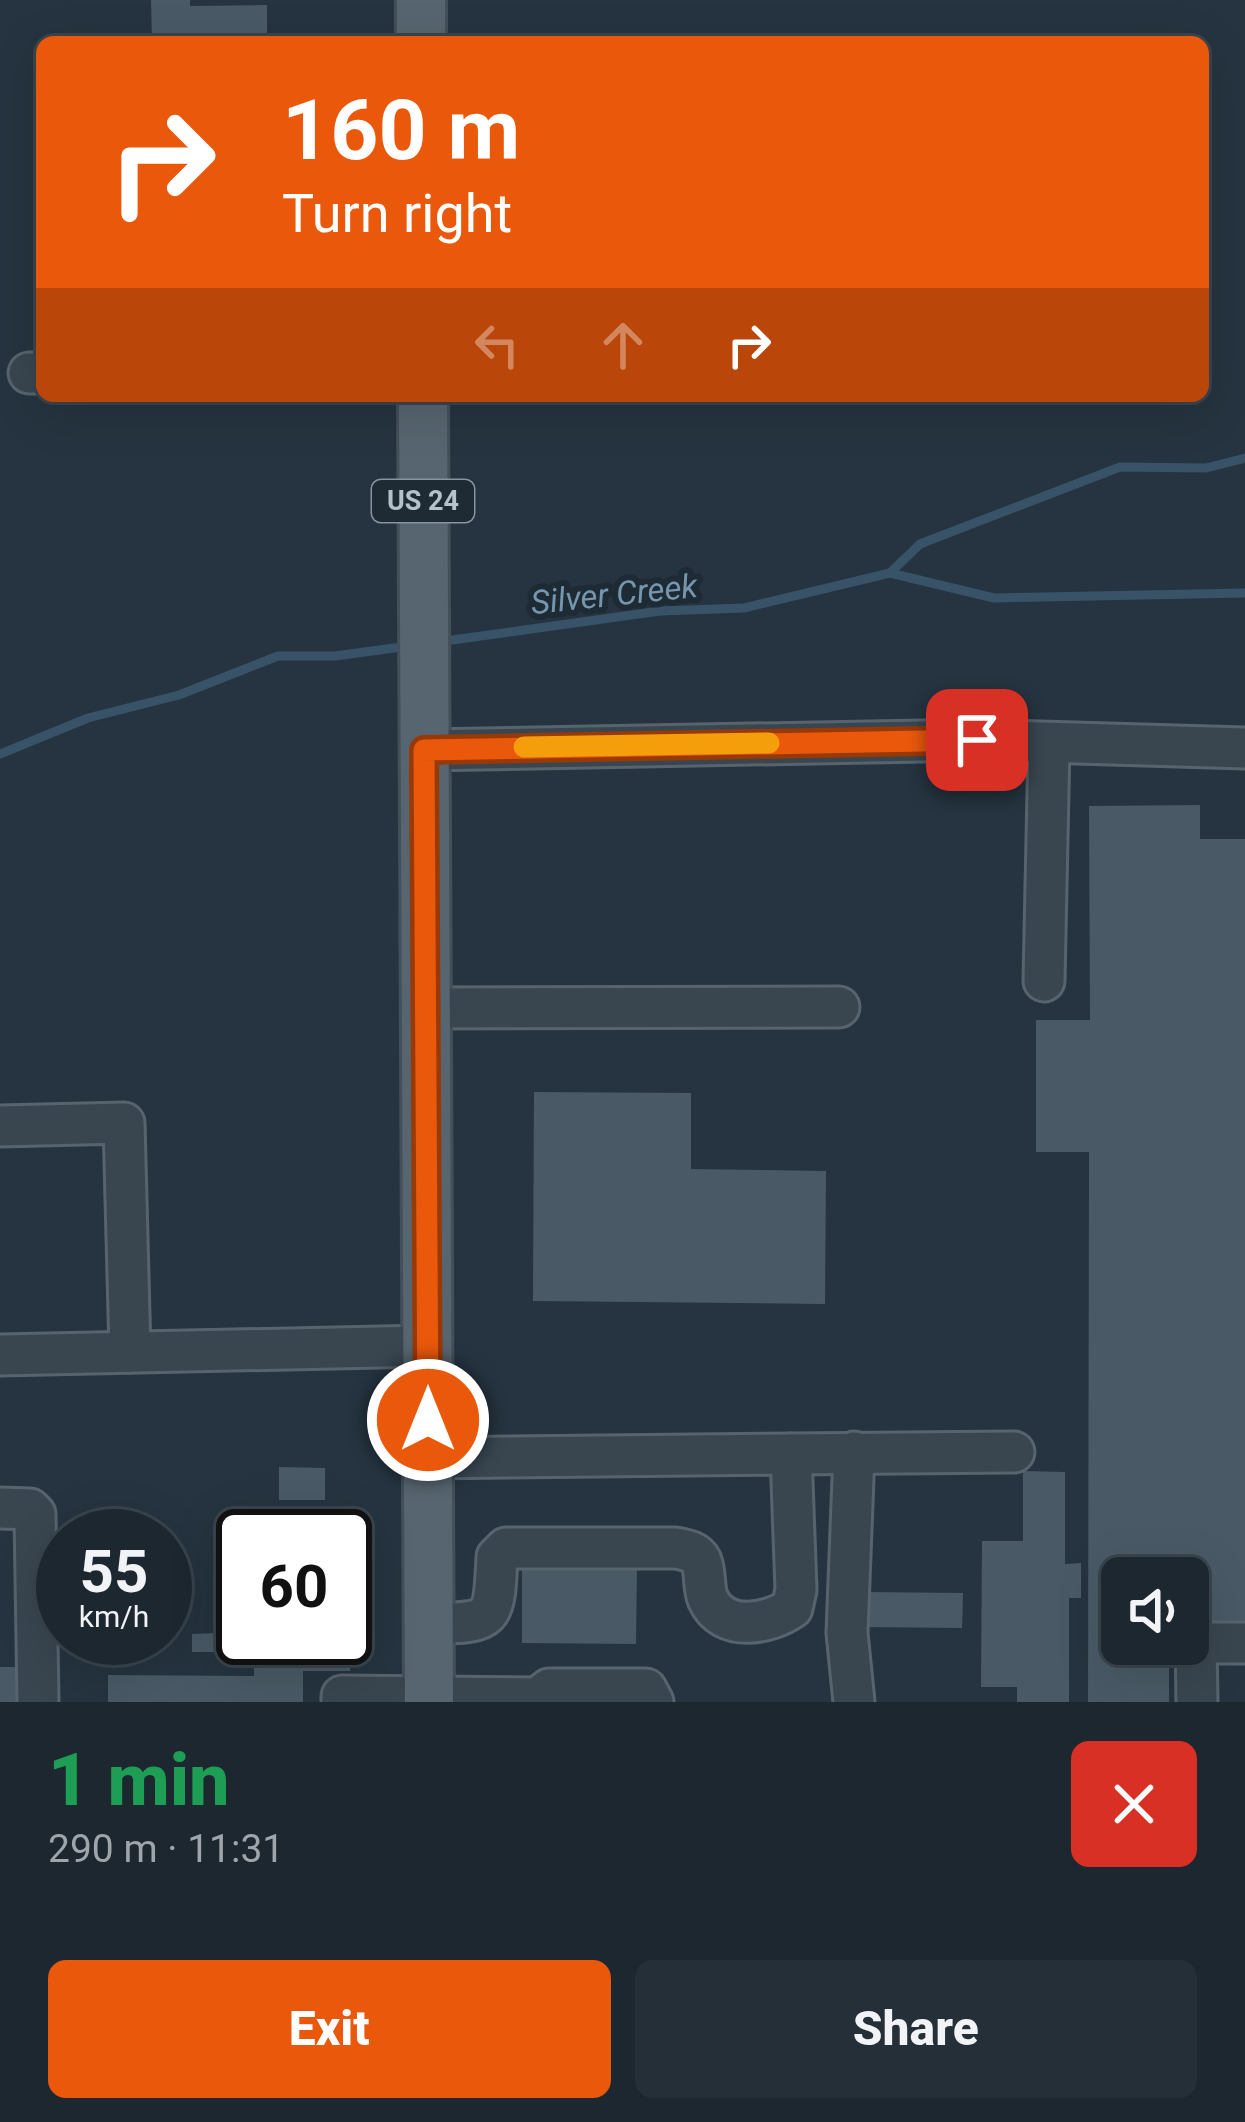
<!DOCTYPE html>
<meta charset="utf-8">
<style>
:root{--surface:#1c2730;--page:#252f38;--text:#f1f3f6;--muted:#a0a5ab;--line:#3a444c;--accent:#ea580c}
body{margin:0;font-family:Roboto,sans-serif;background:var(--page);color:var(--text);height:100vh;display:flex;flex-direction:column;font-size:45px;white-space:nowrap}
*{box-sizing:border-box;margin:0}
p{font-size:39px;color:var(--muted)}
.icon{flex:none;width:66px;height:66px;fill:none;stroke:currentColor;stroke-width:2;stroke-linecap:round;stroke-linejoin:round}
.map{position:relative;height:1702px;overflow:hidden}
.side{display:flex;flex-direction:column;background:var(--surface);flex:1}
.side>*{flex:none}
.hud{position:absolute;left:36px;top:36px;width:1173px;height:366px;border-radius:18px;box-shadow:0 12px 48px #0002,0 0 0 3px var(--line);background:#ea580c;color:#fff;overflow:hidden}
.tools{position:absolute;left:1101px;top:1557px;display:grid;gap:24px}
.tools a{display:grid;place-items:center;width:108px;height:108px;border-radius:18px;background:var(--surface);box-shadow:0 12px 48px #0002,0 0 0 3px var(--line);font-size:60px}
.speed{position:absolute;left:36px;top:1509px;display:flex;gap:24px;font-size:60px;font-weight:700;text-align:center}
.speed>*{display:grid;place-content:center;width:156px;height:156px;border-radius:50%;background:var(--surface);box-shadow:0 12px 48px #0002,0 0 0 3px var(--line);line-height:1}
.speed small{font-size:30px;font-weight:400}
.speed .limit{border:6px solid #111;border-radius:18px;background:#fff;color:#111}
.pin{position:absolute;display:grid;place-items:center;width:102px;height:102px;color:#fff;margin:-51px;border-radius:24px;box-shadow:0 6px 18px #0006}
.me{position:absolute;width:132px;margin:-66px;rotate:0deg;stroke-linejoin:round;filter:drop-shadow(0 0 9px #0008)}
.turn{display:flex;align-items:center;gap:42px;height:252px;padding:0 48px;font-size:54px}
.turn .icon{width:156px;height:156px;stroke-width:2.5}
.turn b{display:block;font-size:84px;line-height:102px}
.lanes{display:flex;align-items:center;height:114px;padding:0 48px;background:#0003;justify-content:center;gap:60px;direction:ltr}
.lanes .off{opacity:.35}
.round{display:grid;place-items:center;flex:none;width:126px;height:126px;border-radius:18px;background:var(--page)}
.overview{display:flex;align-items:center;justify-content:space-between;height:204px;padding:0 48px}
h1{font-size:72px;font-weight:800;line-height:90px;color:#1e9e55}
.primary-button{display:flex;gap:24px;margin-top:auto;padding:24px 48px}
.primary-button a{flex:1;height:138px;border-radius:18px;background:var(--accent);color:#fff;font-size:48px;font-weight:800;line-height:138px;text-align:center}
.primary-button a+a{background:var(--page);color:var(--text)}
.map>svg:first-child{display:block}
.lines{fill:none;stroke-linecap:round;stroke-linejoin:round}
.stream{stroke:#385368;stroke-width:9}
.building{fill:#495a66}
.minor-casing{stroke:#57646e;stroke-width:45}
.major-casing{stroke:#434f59;stroke-width:54}
.minor{stroke:#394650;stroke-width:39}
.major{stroke:#576570;stroke-width:48}
.route-casing{stroke:#983908;stroke-width:30}
.route{stroke:#ea580c;stroke-width:21}
.slow{stroke:#f59e0b;stroke-width:21}
.labels{text-anchor:middle;dominant-baseline:central;stroke-width:12;stroke-linejoin:round;paint-order:stroke}
.shield{fill:#1e2b35;stroke:#88949e;stroke-width:3}
.shield-label{font-size:27px;font-weight:bold;fill:#b6c1cb}
.water-label{font-size:33px;font-style:italic;fill:#7596ae;stroke:#1e2b35}
</style>
<div class="map">
<svg width="1245" height="1702" viewBox="0 0 1245 1702">
<rect width="100%" height="100%" fill="#253440"/>
<g class="lines">
<g class="stream">
<path d="M890 573 920 544 1120 467 1206 468 1245 458"/>
<path d="M438 642 660 611 744 608 890 573 994 598 1245 593"/>
<path d="M0 754 88 718 179 695 278 656H335L409 646"/>
</g>
</g>
<g class="building">
<path d="M151 0H190V6L267 5V42H152Z"/>
<path d="M1200 805V839H1245V1627H1188V1578H1122V1644H1169V1702H1088L1089 1152H1036V1020H1090L1089 806Z"/>
<path d="M534 1092 691 1093V1169L826 1171 825 1304 533 1301Z"/>
<path d="M279 1467 325 1468V1500H279Z"/>
<path d="M1023 1471 1065 1472V1564L1081 1563V1598H1069V1702H1017V1687H981L982 1541H1023Z"/>
<path d="M522 1563 637 1564 636 1644 522 1643Z"/>
<path d="M863 1592 963 1593 962 1628 862 1627Z"/>
<path d="M345 1629H350V1671H303V1702H108V1675L254 1676V1638H345Z"/>
<path d="M220 1633V1652H192V1634Z"/>
<rect x="0" y="1667" width="23" height="35"/>
</g>
<g class="lines">
<g class="minor-casing">
<g id="minor">
<path d="M29 373H42"/>
<path d="M425 750 977 740 1245 748"/>
<path d="M1044 981 1049 744"/>
<path d="M426 1008 839 1007"/>
<path d="M0 1126 124 1123 130 1352"/>
<path d="M0 1355 427 1346"/>
<path d="M791 1454 1014 1452"/>
<path d="M428 1458 791 1454 796 1590 792 1608C769 1624 723 1633 708 1599 703 1587 706 1572 701 1561 696 1551 686 1550 676 1548H506L497 1557C494 1623 494 1622 428 1624"/>
<path d="M0 1508 30 1509 35 1514 38 1702"/>
<path d="M342 1702V1696L544 1698"/>
<path d="M544 1702V1693L549 1689H646L653 1702"/>
<path d="M854 1702 847 1633 854 1452"/>
<path d="M1197 1702 1196 1643H1245"/>
</g>
</g>
<g class="major-casing">
<g id="major">
<path d="M421 0V42"/>
<path d="M423 396 429 1702"/>
</g>
</g>
<use href="#minor" class="minor"/>
<use href="#major" class="major"/>
</g>
<g class="lines">
<g class="route-casing">
<path id="route" d="M428 1420 424 750 977 740"/>
</g>
<use href="#route" class="route"/>
<path class="slow" d="M524 747 769 743"/>
</g>
<g class="labels">
<rect class="shield" x="372" y="480" width="102" height="42" rx="9"/>
<g class="shield-label">
<text x="423" y="501">US 24</text>
</g>
<g class="water-label">
<text transform="translate(614 594) rotate(-6)">Silver Creek</text>
</g>
</g>
</svg>
<div class="tools">
<a><svg class="icon" aria-label="sound" viewBox="0 0 24 24"><path d="M4 9h4l5-4v14l-5-4H4zM17 9q2 3 0 6"/></svg></a>
</div>
<div class="speed"><div>55<small>km/h</small></div><div class="limit">60</div></div>
<div class="pin" style="left:977px;top:740px;background:#d93025"><svg class="icon" aria-label="arrive" viewBox="0 0 24 24"><path d="M6 21V4h12l-3 4 3 4H6"/></svg></div>
<svg class="me" style="left:428px;top:1420px" viewBox="-20 -20 40 40"><circle r="17" fill="#ea580c" stroke="#fff" stroke-width="3"/><path d="M0-11L8 9 0 5-8 9z" fill="#fff"/></svg>
<div class="hud">
<div class="turn"><svg class="icon" aria-label="right" viewBox="0 0 24 24"><path d="M7 20v-9h11M14 6l5 5-5 5"/></svg><div><b>160 m</b>Turn right</div></div>
<div class="lanes"><svg class="icon off" aria-label="left" viewBox="0 0 24 24"><path d="M17 20v-9H6M10 6l-5 5 5 5"/></svg><svg class="icon off" aria-label="ahead" viewBox="0 0 24 24"><path d="M12 20V5M6 11l6-6 6 6"/></svg><svg class="icon" aria-label="right" viewBox="0 0 24 24"><path d="M7 20v-9h11M14 6l5 5-5 5"/></svg></div>
</div>
</div>
<section class="side">
<div class="overview"><div><h1>1 min</h1><p>290 m · 11:31</p></div><a class="round" style="background:#d93025;color:#fff"><svg class="icon" aria-label="close" viewBox="0 0 24 24"><path d="M6 6l12 12M18 6L6 18"/></svg></a></div>
<div class="primary-button"><a>Exit</a><a>Share</a></div>
</section>
